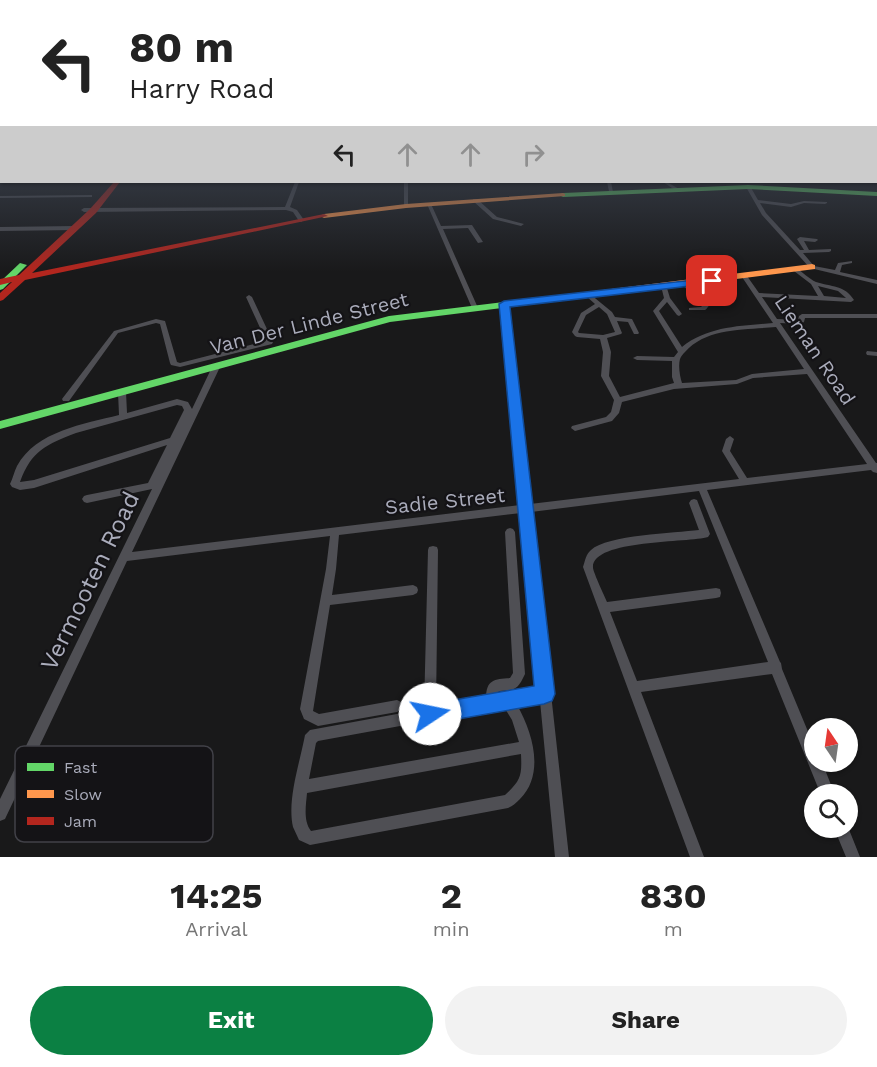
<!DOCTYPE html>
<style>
:root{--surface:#fff;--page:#f2f2f2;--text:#222;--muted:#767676;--accent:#0b8043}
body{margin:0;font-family:"Work Sans",sans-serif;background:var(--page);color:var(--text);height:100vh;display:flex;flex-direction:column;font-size:22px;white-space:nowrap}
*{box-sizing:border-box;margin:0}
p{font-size:20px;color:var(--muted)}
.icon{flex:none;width:33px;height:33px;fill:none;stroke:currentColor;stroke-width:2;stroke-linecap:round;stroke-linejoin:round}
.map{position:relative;height:857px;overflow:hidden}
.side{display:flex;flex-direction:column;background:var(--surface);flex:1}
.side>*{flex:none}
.top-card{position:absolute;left:0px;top:0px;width:878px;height:183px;box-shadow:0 2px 4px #0004;background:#fff;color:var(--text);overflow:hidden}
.needle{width:39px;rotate:347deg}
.fabs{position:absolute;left:804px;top:718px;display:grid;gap:12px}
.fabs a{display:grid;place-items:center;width:54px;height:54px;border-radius:50%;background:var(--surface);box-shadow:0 2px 4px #0004;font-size:30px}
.pin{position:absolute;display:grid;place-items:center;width:51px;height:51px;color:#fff;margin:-26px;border-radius:12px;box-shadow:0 3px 9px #0006}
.me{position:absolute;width:66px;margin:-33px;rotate:79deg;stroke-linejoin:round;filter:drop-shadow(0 0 4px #0008)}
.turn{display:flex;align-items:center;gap:21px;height:126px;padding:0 30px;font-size:27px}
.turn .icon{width:78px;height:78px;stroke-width:2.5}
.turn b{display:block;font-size:42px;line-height:51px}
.lanes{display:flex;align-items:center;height:57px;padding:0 30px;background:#0003;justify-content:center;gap:30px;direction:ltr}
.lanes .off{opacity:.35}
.eta{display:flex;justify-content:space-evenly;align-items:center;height:102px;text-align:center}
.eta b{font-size:36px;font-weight:700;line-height:42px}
.action{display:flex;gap:12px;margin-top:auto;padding:12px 30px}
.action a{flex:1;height:69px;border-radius:36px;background:var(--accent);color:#fff;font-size:24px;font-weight:700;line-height:69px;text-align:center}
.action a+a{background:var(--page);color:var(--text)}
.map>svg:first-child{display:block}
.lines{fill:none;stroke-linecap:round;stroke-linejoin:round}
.street{fill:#4f4f54;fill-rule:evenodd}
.fast{fill:#63d668;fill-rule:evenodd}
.slow{fill:#ff974d;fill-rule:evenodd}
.jam{fill:#b3261e;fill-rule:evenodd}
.route{fill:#1a73e8;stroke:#114b97;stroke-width:1.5}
.labels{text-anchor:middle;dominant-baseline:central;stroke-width:4.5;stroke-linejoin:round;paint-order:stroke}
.street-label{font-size:20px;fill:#aaacbb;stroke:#141316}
.near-street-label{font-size:24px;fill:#aaacbb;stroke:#141316}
.key{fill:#141316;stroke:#414148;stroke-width:1.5}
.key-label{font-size:16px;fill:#aaacbb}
</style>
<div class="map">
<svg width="877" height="857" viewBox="0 0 877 857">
<rect width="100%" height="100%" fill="#19191a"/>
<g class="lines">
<g class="street">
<rect x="0" y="159" width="2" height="2"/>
<rect x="876" y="169" width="1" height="2"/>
<rect x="0" y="170" width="2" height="2"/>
<path d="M295 182H299L290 207 297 210 304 220 301 222 299 221 293 212 286 210 84 212 81 210 84 208 285 207Z"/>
<path d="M404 182H408V206L406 207 404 206Z"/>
<path d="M607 182H611L613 192 609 191Z"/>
<path d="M663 182H667L679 189 675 190Z"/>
<path d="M746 186H750L758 200 791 204 804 201 827 202V203L825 204 804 203 791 207 760 203 766 213 800 250H804L797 239 800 237 817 239 818 240 815 242 804 241 809 250 831 249V251L829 252 803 253 814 266 835 270 838 263 852 261V263L842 265 840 272 877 280V284L810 268 762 215 746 187Z"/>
<path d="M90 195H92V197L0 198V196Z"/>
<path d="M473 199H477L497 217 524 224 521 226 493 219 473 201Z"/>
<path d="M427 203 431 204 441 226 472 225 483 242 478 243 468 228 443 229 478 308 477 309 475 310 472 308 427 204Z"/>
<path d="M0 227 75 226 78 228 75 230 0 231Z"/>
<path d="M796 268C803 272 809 279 816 282 831 287 845 285 854 300L851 302 762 297 777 319 798 320 799 316 802 314H877V318H805L804 322 801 324 780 323 876 463H877V473L873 472 871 470 707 490 780 662 781 663 782 669 814 746V762H822L835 795H821L772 674 641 692 704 857H690L583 567C585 561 586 554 591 550 607 535 675 533 699 530L689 503 691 500 694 499 697 500 710 534 708 537C689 543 591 539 593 568 594 574 604 595 607 602L716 588 720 589 721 593 720 597 716 598 610 612 637 681 768 662 699 491 531 512 569 857H555L540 701 517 705C533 733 545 774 520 799 516 803 513 806 508 808L310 845 299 840C297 836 295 831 293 827 287 801 299 765 304 740L305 735 310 730 424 709 428 550 429 547 433 546 437 547 438 550 436 707 486 698C486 680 494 679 510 678L513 673 505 532 507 529 510 528 513 529 515 532 525 674C518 689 516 690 500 691L498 692V696L538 689 521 513 339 535 336 569 332 595 413 585 417 587 418 590 417 593 413 595 330 605 313 711 319 714 397 700 401 702 403 706 401 710 397 712 318 726 304 719 300 709 326 569 330 536 127 561 5 819 0 821V799L152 489 87 503 84 502 82 499 84 496 87 495 148 483 167 445 34 488 20 490 12 487 10 484C13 478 14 472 17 466 36 431 84 424 119 415L118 392 122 389 126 392 127 413 177 399 188 402 192 409 212 367 216 365 220 367 132 552 520 505 501 304 504 302 507 304 530 504 739 479 722 451 726 439 730 436 734 439 730 451 747 478 867 464 807 374 753 378 737 384 674 389 622 402 619 413 612 421 575 431 571 428 572 426 606 417 611 412 614 400 601 376 603 352 600 339 577 337 575 336 572 332 581 313 595 304 586 296V294H590L612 312 615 317 632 319 639 333 638 334H634L628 322 617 321 622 333 621 334 607 338 611 352 609 376 620 397 674 383 672 377V361L637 360 633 358 637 356 674 357 678 352 653 311 664 298 661 286 662 285H666L670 298 682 314 679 316 677 315 667 302 659 311 682 347C708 326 741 326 773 323L742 277 743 276H747L759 293 818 296 811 284 794 271V269ZM818 286 838 291 846 298 824 296ZM599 307 607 314 615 332 603 335 579 333 578 332 586 315ZM776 327 804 369 752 374 736 380 682 383C680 377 678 366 680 359 681 356 683 354 685 352 707 327 746 330 776 327ZM177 405 182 406 184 410 170 438 34 480 20 482C31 451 47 444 76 433ZM504 707 512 720 519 742 309 779 316 743 318 741ZM521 754C522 776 521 780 505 795L311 831C303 821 306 805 307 793Z"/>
<path d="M712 279 714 280 726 299C720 306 717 302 710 305 708 306 707 309 705 310H689V308L701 307 704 304 682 285V283H686L708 301 718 300 720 299 709 281Z"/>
<path d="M249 295 252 297 273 342 272 344 180 367 171 365 170 363 160 324 156 323 118 333 69 401H63L62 399 114 331 156 319 165 321 177 362 180 363 266 341 246 297Z"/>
<path d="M867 351 877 352V356L867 355 866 353Z"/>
<path d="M848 827 860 857H846L834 828H848Z"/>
</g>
<g class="fast">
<path d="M748 185 877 192V196L748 189 563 197 559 195 563 193Z"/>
<path d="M20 263 27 265 3 289 0 290V282Z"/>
<path d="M579 293 582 294V298L390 322 0 429V421L389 316Z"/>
</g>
<g class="slow">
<path d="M563 193 565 194V196L406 208 324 218 320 216 324 214 406 204Z"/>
<path d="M812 264 815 265V269L579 299 574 296 579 293Z"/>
</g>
<path class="jam" d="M114 182H120L96 213 32 273 324 214 328 216 25 280 3 300 0 301V293L12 282 0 285V279L19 275 90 209Z"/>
</g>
<linearGradient id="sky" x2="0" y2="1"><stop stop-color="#0e0e0e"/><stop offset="0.56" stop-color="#383e49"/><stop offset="1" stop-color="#383e49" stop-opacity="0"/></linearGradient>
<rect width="877" height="272" fill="url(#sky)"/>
<path class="route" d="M712 278 717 281 716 283 510 307 555 694 552 701 544 704 430 724 423 721 420 714 423 707 430 704 534 686 499 304 504 301Z"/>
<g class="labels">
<g class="street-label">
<text transform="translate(309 323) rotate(-14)">Van Der Linde Street</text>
<text transform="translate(815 350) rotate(56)">Lieman Road</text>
<text transform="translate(445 501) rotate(-6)">Sadie Street</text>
</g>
<g class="near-street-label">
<text transform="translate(90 581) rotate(-64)">Vermooten Road</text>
</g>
</g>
<rect x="15" y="746" width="198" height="96" rx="9" class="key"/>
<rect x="27" y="763" width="27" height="8" fill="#63d668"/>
<rect x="27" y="790" width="27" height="8" fill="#ff974d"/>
<rect x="27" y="817" width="27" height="8" fill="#b3261e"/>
<g class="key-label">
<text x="64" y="773">Fast</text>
<text x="64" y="800">Slow</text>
<text x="64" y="827">Jam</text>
</g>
</svg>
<div class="fabs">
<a><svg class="needle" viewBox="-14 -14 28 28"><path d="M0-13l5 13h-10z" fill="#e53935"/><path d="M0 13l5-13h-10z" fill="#767676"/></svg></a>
<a><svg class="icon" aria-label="search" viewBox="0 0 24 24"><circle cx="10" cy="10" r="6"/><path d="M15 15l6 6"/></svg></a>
</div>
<div class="pin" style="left:712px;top:281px;background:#d93025"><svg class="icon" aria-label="arrive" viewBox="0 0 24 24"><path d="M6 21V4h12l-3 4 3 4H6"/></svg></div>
<svg class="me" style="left:430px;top:714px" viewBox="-20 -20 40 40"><circle r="19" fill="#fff"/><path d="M0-13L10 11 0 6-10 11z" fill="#1a73e8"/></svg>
<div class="top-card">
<div class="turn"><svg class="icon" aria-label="left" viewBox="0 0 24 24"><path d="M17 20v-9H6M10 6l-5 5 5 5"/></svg><div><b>80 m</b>Harry Road</div></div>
<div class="lanes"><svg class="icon" aria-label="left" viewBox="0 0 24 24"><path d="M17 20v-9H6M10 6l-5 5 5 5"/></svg><svg class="icon off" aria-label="ahead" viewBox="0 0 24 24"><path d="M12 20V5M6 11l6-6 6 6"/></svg><svg class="icon off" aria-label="ahead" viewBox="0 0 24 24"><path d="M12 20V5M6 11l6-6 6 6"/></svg><svg class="icon off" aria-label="right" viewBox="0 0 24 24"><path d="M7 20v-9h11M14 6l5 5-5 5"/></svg></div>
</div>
</div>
<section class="side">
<div class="eta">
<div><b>14:25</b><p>Arrival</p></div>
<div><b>2</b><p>min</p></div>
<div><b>830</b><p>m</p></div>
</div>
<div class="action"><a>Exit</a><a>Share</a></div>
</section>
